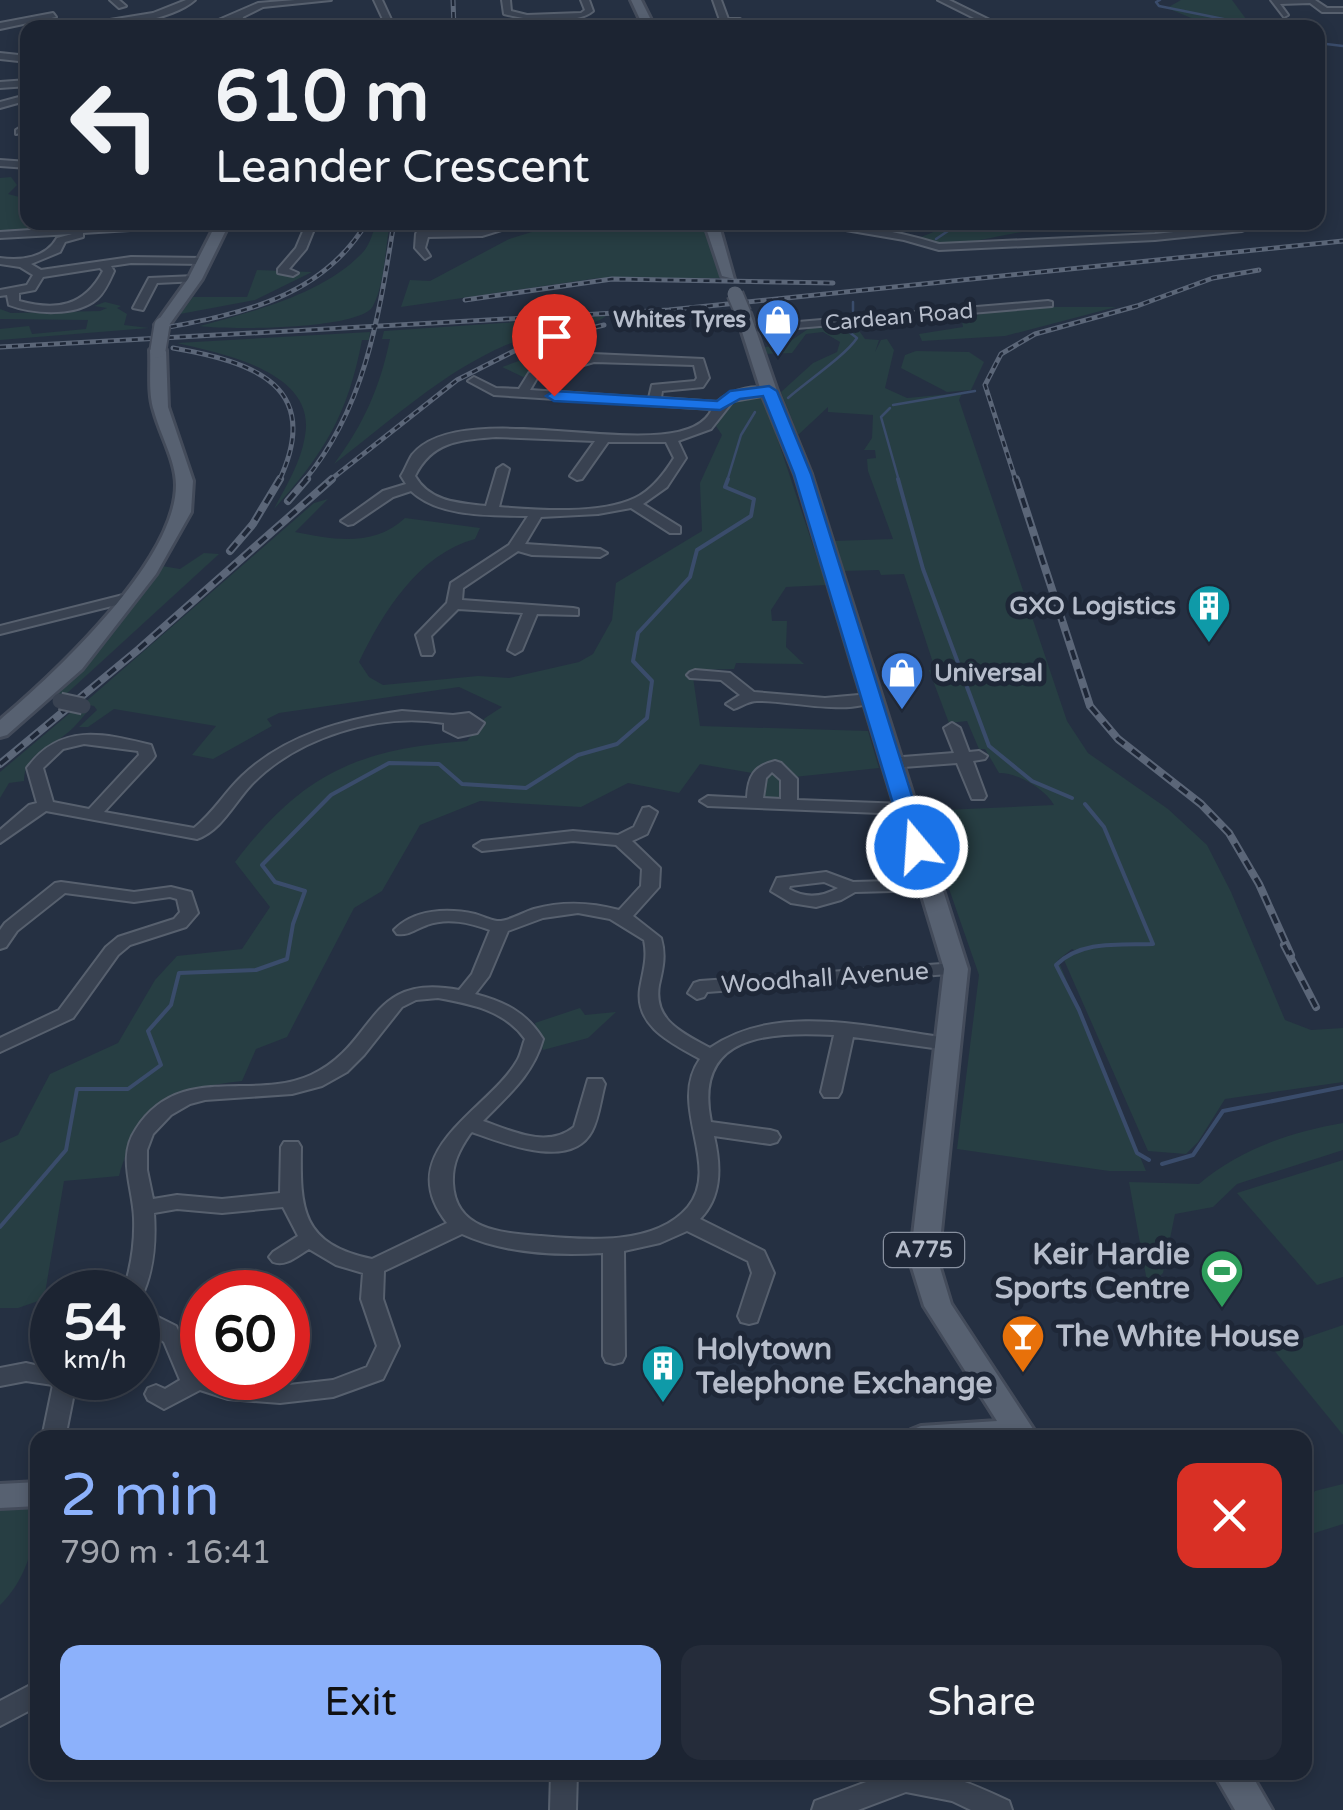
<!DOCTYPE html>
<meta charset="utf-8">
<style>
:root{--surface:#1c2432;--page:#252c3a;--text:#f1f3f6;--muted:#a0a4ac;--line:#3a414d;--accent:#8cb1fb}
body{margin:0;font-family:"Varela Round",sans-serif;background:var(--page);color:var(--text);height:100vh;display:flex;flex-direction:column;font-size:38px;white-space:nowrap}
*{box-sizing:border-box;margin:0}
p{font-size:32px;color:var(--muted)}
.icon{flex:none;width:55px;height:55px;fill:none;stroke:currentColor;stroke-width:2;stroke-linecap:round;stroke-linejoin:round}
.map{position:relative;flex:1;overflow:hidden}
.panel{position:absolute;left:30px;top:1430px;width:1282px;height:350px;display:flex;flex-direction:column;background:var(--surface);border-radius:20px;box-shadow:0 5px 15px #0003,0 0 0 2px var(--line)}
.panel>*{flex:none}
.top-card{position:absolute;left:20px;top:20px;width:1305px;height:210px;border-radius:20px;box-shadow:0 5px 15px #0003,0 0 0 2px var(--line);background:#1c2432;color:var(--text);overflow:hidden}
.speed{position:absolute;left:30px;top:1270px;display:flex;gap:20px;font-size:50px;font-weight:700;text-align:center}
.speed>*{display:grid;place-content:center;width:130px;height:130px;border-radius:50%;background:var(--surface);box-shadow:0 5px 15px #0003,0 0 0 2px var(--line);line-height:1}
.speed small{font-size:25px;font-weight:400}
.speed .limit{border:15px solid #d22;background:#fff;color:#111}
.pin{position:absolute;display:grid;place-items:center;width:85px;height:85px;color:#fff;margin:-102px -42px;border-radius:50% 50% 50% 0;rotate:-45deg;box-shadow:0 0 10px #0007}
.pin .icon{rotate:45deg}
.me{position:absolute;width:110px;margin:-55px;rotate:342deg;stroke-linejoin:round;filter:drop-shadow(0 0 8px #0008)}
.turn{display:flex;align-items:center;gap:35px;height:210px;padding:0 30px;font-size:45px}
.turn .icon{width:130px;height:130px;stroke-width:2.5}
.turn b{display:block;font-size:70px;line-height:85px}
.round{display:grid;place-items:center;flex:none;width:105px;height:105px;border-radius:20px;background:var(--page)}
.summary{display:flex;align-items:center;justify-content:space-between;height:170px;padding:0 30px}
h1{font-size:60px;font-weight:600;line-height:75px;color:var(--accent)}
.action{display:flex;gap:20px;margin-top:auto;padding:20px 30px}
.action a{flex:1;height:115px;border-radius:20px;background:var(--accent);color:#111;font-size:40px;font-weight:600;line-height:115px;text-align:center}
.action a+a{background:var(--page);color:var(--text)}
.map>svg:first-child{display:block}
.green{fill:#273e43}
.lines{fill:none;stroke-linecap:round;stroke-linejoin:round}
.stream-far1{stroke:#3a4c6b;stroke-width:2.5}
.stream{stroke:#3a4c6b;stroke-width:4}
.minor-casing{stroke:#57606e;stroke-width:4}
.major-casing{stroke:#434b5a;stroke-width:6}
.minor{fill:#394251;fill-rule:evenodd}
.major{fill:#576171;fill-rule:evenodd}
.rail-far1-casing{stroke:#5b6678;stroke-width:5}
.rail-casing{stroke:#5b6678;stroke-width:8}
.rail-far1{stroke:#1e2737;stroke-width:2.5;stroke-dasharray:6;stroke-linecap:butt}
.rail{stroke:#1e2737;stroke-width:4;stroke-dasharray:10;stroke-linecap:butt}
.minor-bridge-casing{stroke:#57606e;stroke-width:19;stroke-linecap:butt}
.major-bridge-casing{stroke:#434b5a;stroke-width:19;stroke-linecap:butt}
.minor-bridge{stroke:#394251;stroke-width:15}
.major-bridge{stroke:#576171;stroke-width:15}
.route{fill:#1a73e8;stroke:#114b97;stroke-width:2.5}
.labels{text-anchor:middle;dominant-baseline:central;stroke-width:10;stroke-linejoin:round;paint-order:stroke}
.far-street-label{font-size:22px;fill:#b6bdcb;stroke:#1e2737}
.far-poi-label{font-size:22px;font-weight:bold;fill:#b6bdcb;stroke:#1e2737;text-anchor:end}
.shield{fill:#1e2737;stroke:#88909f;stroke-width:2.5}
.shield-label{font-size:22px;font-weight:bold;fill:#b6bdcb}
.poi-label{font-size:25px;font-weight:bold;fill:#b6bdcb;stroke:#1e2737;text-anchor:end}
.street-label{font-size:25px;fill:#b6bdcb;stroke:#1e2737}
.near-poi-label{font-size:30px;font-weight:bold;fill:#b6bdcb;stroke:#1e2737;text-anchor:start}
</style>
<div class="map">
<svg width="1343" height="1810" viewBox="0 0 1343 1810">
<rect width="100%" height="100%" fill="#253042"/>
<g class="green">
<path d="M1181 0H1232L1246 19 1236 27H1213L1167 8Z"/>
<path d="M11 177 17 185 8 194 27 199 28 222 37 223 36 227 0 233V178Z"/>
<path d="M377 223H390C385 248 385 283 373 306 361 330 227 330 200 326 254 311 325 294 364 251 370 244 373 231 377 223Z"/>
<path d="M561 223H702L724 278H599L401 307 410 280 430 281 509 239Z"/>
<path d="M956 223H1092C1065 227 1038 229 1011 234 971 241 958 248 916 239Z"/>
<path d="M257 270 312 272 255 300 180 314 193 297H247Z"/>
<path d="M105 302 121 306 117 308 127 314 124 325 149 328 0 340V329L29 326 32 334 86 329 88 320 0 319V309L11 313 100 311 107 308 94 306Z"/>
<path d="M1036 307H1116L1005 336 922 341 919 334 963 327 962 321 989 311Z"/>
<path d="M606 316C597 326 528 336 506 345 443 372 389 422 334 464 364 424 380 387 390 339H382L384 331Z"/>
<path d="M855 325 865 339 879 340 875 352 881 340 887 339 894 350 885 388 907 398 962 393 959 400 1067 721 1088 753 1168 809 1207 845 1231 892 1285 1020 1311 1030 1343 1028V1082L1225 1099 1198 1142 1186 1154 1148 1151 1064 960 1076 951 1072 949 1058 960 1146 1171H1109L957 1149 979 975 922 811 1054 805C1046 789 1016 772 999 773L985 749H979L967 721 949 723 929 670 935 669 904 574 881 575 879 570 842 571 833 541 893 539 868 471 867 459 876 458 875 450H864L872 438 873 415 828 412V407L798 435 781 392 813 363 837 352 840 342 823 332 806 334 792 353 763 354 762 347 783 346 811 327Z"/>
<path d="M370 332 369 340H362C348 414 324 454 274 509 286 486 301 462 305 436 317 371 222 354 177 343Z"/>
<path d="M578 340 592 356 523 377 502 367Z"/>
<path d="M916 351 969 352 984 362 971 390 947 392 901 368 905 355Z"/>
<path d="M764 398 826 585 786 587 771 610 772 621H787L786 647 804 664 736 663 734 669 692 670 700 726 868 731 879 768 794 777 793 799 752 796V773L700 764 679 793 628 783 581 807 480 801 420 825 382 891 354 908 287 1037 256 1049 242 1081C171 1089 140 1103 119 1176L64 1181 44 1299 18 1308H0V1143L18 1135 50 1074 118 1043 155 980 177 956 242 949 270 907 235 862C302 774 357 749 467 741L485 718 502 707 459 687 279 713 267 719 272 726 213 759 192 755 216 726 114 709 88 727H79L97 710 94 706 83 704 314 503 328 499 295 532C334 540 374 547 405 518L480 528 475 539C419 554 383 612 359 662L369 677 383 685 478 676 509 678 579 662 593 654 612 620 616 583 702 531 700 483 722 435 716 426 732 402Z"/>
<path d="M204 553 219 554 64 696 57 695 162 566 180 569Z"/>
<path d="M76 708 88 711C81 719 73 729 66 734 49 748 24 754 24 781L9 783 0 798V772Z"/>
<path d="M580 1008 585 1015 616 1012 588 1038 543 1050 535 1023Z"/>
<path d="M1343 1123V1150L1237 1184 1213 1207 1175 1214 1163 1273 1148 1287 1129 1182 1199 1184C1239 1150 1290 1132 1343 1123Z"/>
<path d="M1343 1160V1277L1317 1285 1237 1193Z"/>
<path d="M1343 1325V1435L1273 1349Z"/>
<path d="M1343 1484V1524L1305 1536V1503L1315 1491Z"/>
<path d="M37 1503C37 1540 27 1579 0 1605V1506Z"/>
</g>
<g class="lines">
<g class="stream-far1">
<path d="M1160 0 1156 2 1159 6 1268 28"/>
<path d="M1318 43 1343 46"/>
<path d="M936 239 954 227 1001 222"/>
<path d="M853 302V311"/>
<path d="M788 398C806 382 846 355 857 338L844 328"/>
<path d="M893 405 975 391"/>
<path d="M890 408 881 417 899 481"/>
<path d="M727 481 741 435 755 412"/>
</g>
<g class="stream">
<path d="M898 479 923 569 989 746 1032 781 1072 798"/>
<path d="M1085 804 1104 827 1153 944C1120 945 1081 940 1056 965L1079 1010 1137 1153 1149 1160"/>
<path d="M1162 1164 1193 1155 1223 1111 1343 1087"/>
<path d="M0 1227 66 1150 77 1089H128L161 1065 148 1031 171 1005 179 973 256 970 287 959 293 924 305 891 275 882 262 865 331 795 389 763 439 764 462 784 526 788 578 755 617 744 647 718 652 681 633 661 638 633 690 577 697 550 751 516 754 499 725 487 728 479"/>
</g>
<g class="minor-casing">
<g id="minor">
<path d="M110 0H119L126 6 119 8Z"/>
<path d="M186 0H195C169 23 101 29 67 27L153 13Z"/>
<path d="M295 0H331L263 7 243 17 241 28H233L234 20 214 28H200L258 3Z"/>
<path d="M374 0H382L395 28H387Z"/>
<path d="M502 0H510L511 11 527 15 581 13 585 10 581 0H589L593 11C575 26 526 20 504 14Z"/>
<path d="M713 0H721L728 19H740L743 23 647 27 720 20Z"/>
<path d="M938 0H949L1006 28H994Z"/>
<path d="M1271 0H1315L1327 8H1343V12H1322L1310 3 1280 4 1288 15 1284 17Z"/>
<path d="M53 13 56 17 0 29V23Z"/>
<path d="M320 20H326L327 28H319Z"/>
<path d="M635 22 638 27 608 28Z"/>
<path d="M0 53 28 56V62L0 59Z"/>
<path d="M28 80V86L0 88V82Z"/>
<path d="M28 87 25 101 0 108V102L19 97Z"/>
<path d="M28 123V131L16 134V130Z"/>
<path d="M0 160 28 162V168L0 166Z"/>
<path d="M151 222H214L209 225 83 233V237L65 242 60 252 31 264 41 270 131 257 204 258 209 261 204 264 131 263 111 266 114 271C110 280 105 292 97 299 76 317 33 314 9 305L7 295 0 296V290L27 285 33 275 20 267 0 264V258C21 261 46 258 57 238L72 234 0 238V232ZM100 268 103 271C84 307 56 311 19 301V293L35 290 43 277Z"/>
<path d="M307 222H317L306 249 289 269 298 273 293 276 278 273V269L296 248Z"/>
<path d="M421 222H429V231L482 230 509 222H528L482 236 428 237 425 248 430 256 425 259 415 248 416 234Z"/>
<path d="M799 222C847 222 894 230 939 244L1155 234 1266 222 1242 231 1155 240 939 250 904 240Z"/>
<path d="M195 276 200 279 199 281 157 283 143 310 133 308 149 278Z"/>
<path d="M1048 301 1052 302V306L749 332 743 329 749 326Z"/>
<path d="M593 354 703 359 709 378 703 387 662 391 661 398 717 402C731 389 758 383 775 391L769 395 733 401 711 429 678 441 686 458 667 487 643 504 680 527V533H670L631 508 598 514 541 517 525 544 600 549 607 553 600 557 532 555 518 551 463 588 462 600 573 608 578 609V615L537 614 522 650 515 654 508 650 523 613 458 609 431 636 434 652 432 655H422L416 635 447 603 451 583 509 545 528 516C491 515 440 518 411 491L393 497 353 524 348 525 341 521 383 491 406 484 401 476C405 470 408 461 412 455 465 390 684 474 712 409L494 395 468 381 474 377 496 388 519 389 529 373ZM594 362 694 365 697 378 695 381 652 385 649 398 530 390 537 378ZM496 437 595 441 570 476 577 480 582 479 608 442H666L674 458C664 474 652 490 635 498 599 515 537 510 499 507L509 469 503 465 497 469 486 506C458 503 430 502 415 476 432 441 460 440 496 437Z"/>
<path d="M131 593 136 594V600L0 634V626Z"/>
<path d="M695 670 730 673 754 692 825 698 870 694 878 699C850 717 789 700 757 701 749 701 742 706 734 709L726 704 740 695 721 680 690 678 687 675 690 672Z"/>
<path d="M402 711 453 715 469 713 484 723 477 733 458 737 444 730V723C379 712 297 737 251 785 234 803 221 831 197 839L46 811 0 843V830L29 805 37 803 27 768C60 723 102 733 151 745L155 756 153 759 104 812 194 828C213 813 225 792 242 776 285 735 345 719 402 711ZM84 744 138 751 139 755 89 809 53 802 43 768 63 749Z"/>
<path d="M952 723 960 728 969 752 979 751 987 756 985 759 973 761 986 796 984 799H972L957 763 890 768 882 763 890 758 954 753 944 728Z"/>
<path d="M775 761 781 763 797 779V800L905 804 913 809 905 814 708 806 700 801 708 796 747 798C748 776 754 766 775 761ZM772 772 781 780V799L763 798 766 778Z"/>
<path d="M649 807 657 812 647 834 632 841 660 868 659 887 633 916 661 938C666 955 663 968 659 985 653 1021 683 1033 710 1048 777 1001 873 1028 948 1038L957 1044 948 1050 853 1037 841 1092 838 1097H824L821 1092 834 1035C768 1032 693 1034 711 1122L770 1130 777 1132 780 1137 777 1142 770 1144 714 1136C721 1166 722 1197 700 1219L764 1251 774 1273 757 1322 749 1324 741 1322 738 1316 752 1273 748 1261 687 1231 660 1243 624 1251 625 1356 622 1362 614 1364 606 1362 603 1356V1253C557 1256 503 1253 462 1234L384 1271 383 1299 399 1346 383 1379 333 1397 280 1403 228 1399 200 1390 164 1409 148 1400 145 1394 148 1388 156 1385 165 1389 180 1380 164 1342 138 1324V1307L176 1326 197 1368 202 1371V1378L280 1386 333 1380 367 1367 377 1346 361 1299 363 1273 336 1265 309 1249C297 1256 286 1267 273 1262L269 1257 273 1252 298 1236 283 1207 222 1213 177 1209 154 1213C156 1243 154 1271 141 1298L138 1299V1292H123C131 1268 135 1244 134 1218 133 1187 117 1157 136 1129 180 1061 252 1102 311 1075 378 1044 366 972 459 990L472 974 490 930C470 923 448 917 427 925 415 929 409 936 397 934L394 930C414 909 448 908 475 914 482 916 490 920 497 921 508 922 523 912 534 909 563 901 590 902 619 910L641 886 642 869 616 845 573 841 482 851 474 846 482 841 573 831 618 835 634 827 643 808ZM578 913 610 919 644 940C648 958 643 971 640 989 635 1027 672 1043 700 1059 667 1106 722 1165 688 1207 655 1246 586 1240 541 1236 503 1233 455 1231 453 1183 452 1164 459 1150 470 1134L472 1132C503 1143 571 1171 592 1131 599 1118 601 1098 605 1084L602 1079H588L574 1127C547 1149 512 1131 483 1121 508 1095 533 1075 543 1039 526 1012 505 1002 475 994L489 976 508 931 543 918ZM438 998C471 1004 504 1010 525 1039 522 1046 521 1055 517 1061 489 1110 390 1151 447 1223L372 1259C301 1244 300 1209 301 1147L298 1142H284L281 1147 280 1193 222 1199 177 1195 153 1199 147 1170V1150L153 1134 171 1115 190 1104 205 1100 292 1094 322 1086 347 1072 364 1055 402 1007 416 1000Z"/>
<path d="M826 872 853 882 929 880 938 885 929 890 855 892 841 900 816 907 791 903 771 891 777 878ZM824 882 838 888C822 897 806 899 789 889L790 886Z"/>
<path d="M61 882 134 892 171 887 191 892 198 913 186 927 130 945 118 955 73 1018 0 1052V1038L59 1010 106 947 118 937 174 919 180 912 177 899 170 897 134 902 65 893 17 931 6 947 0 949V930L5 923 55 883Z"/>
<path d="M956 963 962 965 965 969 962 973 707 992 704 997 697 999 688 993 694 983 700 981Z"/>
<path d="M26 1363 52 1369V1378H77L65 1438H42L53 1385 26 1381 0 1386V1368Z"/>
<path d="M38 1681V1706L0 1726V1701Z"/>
<path d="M551 1772H577L576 1810H550Z"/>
<path d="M893 1772C947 1772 961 1779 1009 1801L1012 1810H971L952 1801 906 1792 858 1810H812L815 1801Z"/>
</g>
</g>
<g class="major-casing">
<g id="major">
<path d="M631 0H641L655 28H644Z"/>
<path d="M217 222H230L202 279 167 328H157L155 325 188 279Z"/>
<path d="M704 222H718L734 279 722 276Z"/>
<path d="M738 310 750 313 777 391 811 474 968 969 938 1261 951 1304 1039 1438H906L911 1430 921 1426 997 1421 924 1306 910 1261 944 969 795 474 761 391 736 313Z"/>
<path d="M158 345 166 350 168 407 193 481 191 512 156 574 82 669 7 735 0 737V720C55 673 176 561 176 485 176 461 160 434 154 411 148 393 151 370 150 350Z"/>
<path d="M38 1482V1506L0 1508V1484Z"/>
<path d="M1213 1772H1250L1272 1810H1235Z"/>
</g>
</g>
<use href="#minor" class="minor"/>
<use href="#major" class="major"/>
<g class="rail-far1-casing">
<g id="rail-far1">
<path d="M453 0 454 28"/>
<path d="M465 300 612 279 833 283"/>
<path d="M159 329C240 314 322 298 367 222"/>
<path d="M0 347 669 310 1343 241"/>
<path d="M173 348C254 362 324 386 279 481"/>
<path d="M304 481C366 407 379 315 394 222"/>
<path d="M329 481 457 380 532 342 604 325"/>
<path d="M1016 481 985 385 1001 354 1035 334 1137 306 1213 278 1259 270"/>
</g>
</g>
<g class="rail-casing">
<g id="rail">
<path d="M1016 479 1090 706 1118 739 1201 804 1229 833 1259 884 1291 955"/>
<path d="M288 501 307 479"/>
<path d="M230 551 253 524 280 479"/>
<path d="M0 764 139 649 332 479"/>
<path d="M1284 945 1316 1007"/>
</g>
</g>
<use href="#rail-far1" class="rail-far1"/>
<use href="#rail" class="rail"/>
<g class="minor-bridge-casing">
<path id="minor-bridge" d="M60 701 83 706"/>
</g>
<g class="major-bridge-casing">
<g id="major-bridge">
<path d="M735 294 743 313"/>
<path d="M158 350 162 325"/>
</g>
</g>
<use href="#minor-bridge" class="minor-bridge"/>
<use href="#major-bridge" class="major-bridge"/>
</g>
<path class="route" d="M769 386 777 391 811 474 928 847 925 852 917 854 906 847 794 474 763 396 740 399 720 410 554 401 546 396 554 391 717 401 730 391Z"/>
<defs>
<g id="shop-pin" transform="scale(2.25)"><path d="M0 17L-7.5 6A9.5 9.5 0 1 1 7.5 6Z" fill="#3f7fe0" stroke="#1e2737"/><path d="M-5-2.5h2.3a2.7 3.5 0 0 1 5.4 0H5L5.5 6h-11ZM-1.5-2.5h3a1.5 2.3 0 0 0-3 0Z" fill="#fff"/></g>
<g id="building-pin" transform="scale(2.25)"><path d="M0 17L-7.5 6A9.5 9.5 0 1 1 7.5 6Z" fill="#0f9aa8" stroke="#1e2737"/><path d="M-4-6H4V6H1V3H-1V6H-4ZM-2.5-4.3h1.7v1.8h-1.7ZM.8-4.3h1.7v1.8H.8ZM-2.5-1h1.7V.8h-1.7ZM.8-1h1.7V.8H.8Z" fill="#fff"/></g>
<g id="stadium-pin" transform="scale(2.25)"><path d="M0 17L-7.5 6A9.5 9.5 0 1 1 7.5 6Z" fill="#2e9e5b" stroke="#1e2737"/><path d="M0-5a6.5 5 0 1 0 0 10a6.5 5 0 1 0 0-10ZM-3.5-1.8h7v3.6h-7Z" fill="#fff"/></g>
<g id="bar-pin" transform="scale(2.25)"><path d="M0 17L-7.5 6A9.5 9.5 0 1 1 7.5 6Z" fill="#e8710a" stroke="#1e2737"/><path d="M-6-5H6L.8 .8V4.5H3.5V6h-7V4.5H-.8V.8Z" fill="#fff"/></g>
</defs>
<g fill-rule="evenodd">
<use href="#shop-pin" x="778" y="320"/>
<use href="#building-pin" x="1209" y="606"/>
<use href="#shop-pin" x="902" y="673"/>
<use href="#stadium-pin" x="1222" y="1271"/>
<use href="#bar-pin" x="1023" y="1336"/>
<use href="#building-pin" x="663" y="1366"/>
</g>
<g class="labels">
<g class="far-street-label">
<text transform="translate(899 317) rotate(-5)">Cardean Road</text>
</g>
<g class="far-poi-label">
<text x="746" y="320">Whites Tyres</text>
</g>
<rect class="shield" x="884" y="1233" width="80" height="34" rx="8"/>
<g class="shield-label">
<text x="924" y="1250">A775</text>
</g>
<g class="poi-label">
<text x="1176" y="606">GXO Logistics</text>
<text x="934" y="673" text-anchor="start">Universal</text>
</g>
<g class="street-label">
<text transform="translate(825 978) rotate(-4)">Woodhall Avenue</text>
</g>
<g class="near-poi-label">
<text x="1190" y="1254" text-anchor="end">Keir Hardie<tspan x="1190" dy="34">Sports Centre</tspan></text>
<text x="1056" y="1336">The White House</text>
<text x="696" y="1349">Holytown<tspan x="696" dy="34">Telephone Exchange</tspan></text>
</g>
</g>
</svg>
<div class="speed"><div>54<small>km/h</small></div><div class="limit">60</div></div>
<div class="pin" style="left:554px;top:396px;background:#d93025"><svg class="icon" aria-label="arrive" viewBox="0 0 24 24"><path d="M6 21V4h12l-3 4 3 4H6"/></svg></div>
<svg class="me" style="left:917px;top:847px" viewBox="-20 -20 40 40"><circle r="17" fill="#1a73e8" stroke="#fff" stroke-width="3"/><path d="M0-11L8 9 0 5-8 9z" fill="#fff"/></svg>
<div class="top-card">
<div class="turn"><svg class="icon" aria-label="left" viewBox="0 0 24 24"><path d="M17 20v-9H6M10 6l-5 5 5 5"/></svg><div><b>610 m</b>Leander Crescent</div></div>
</div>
<section class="panel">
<div class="summary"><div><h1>2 min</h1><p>790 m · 16:41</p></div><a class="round" style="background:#d93025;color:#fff"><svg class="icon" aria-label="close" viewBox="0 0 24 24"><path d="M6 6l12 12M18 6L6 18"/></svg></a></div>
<div class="action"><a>Exit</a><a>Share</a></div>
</section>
</div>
